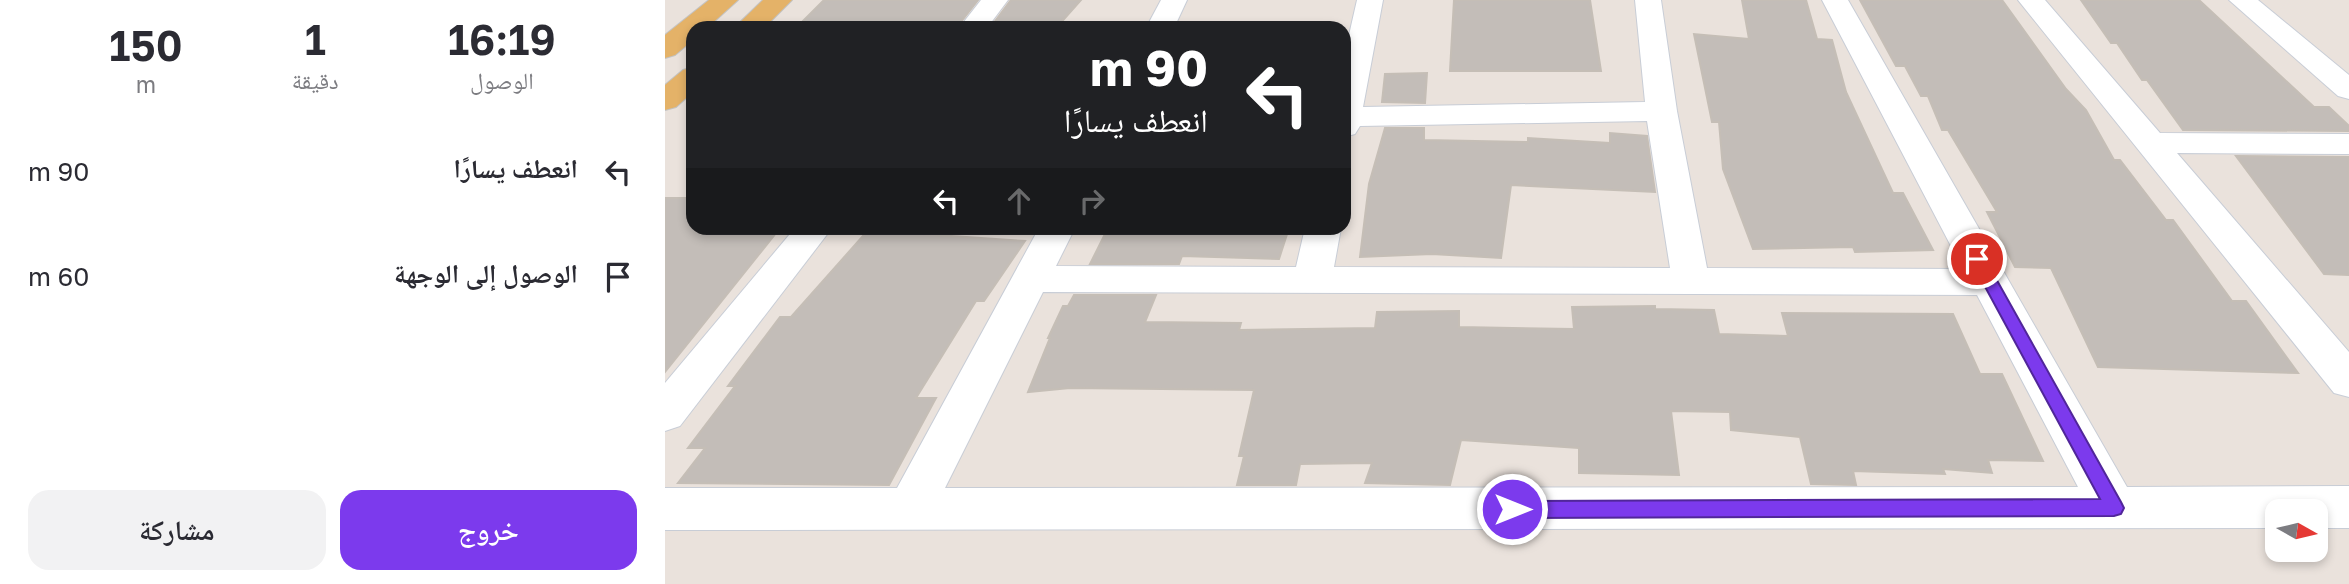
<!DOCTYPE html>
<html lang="ar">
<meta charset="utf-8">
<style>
:root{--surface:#fff;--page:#f2f2f3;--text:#2b2b33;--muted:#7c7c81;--accent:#7c3aed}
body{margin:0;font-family:"Golos Text","Noto Naskh Arabic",sans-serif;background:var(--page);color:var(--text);direction:rtl;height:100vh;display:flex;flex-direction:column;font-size:26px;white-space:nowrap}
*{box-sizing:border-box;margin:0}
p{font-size:23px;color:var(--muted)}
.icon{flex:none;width:38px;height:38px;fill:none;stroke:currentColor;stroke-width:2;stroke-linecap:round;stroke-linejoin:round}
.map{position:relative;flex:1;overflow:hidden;direction:ltr}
.panel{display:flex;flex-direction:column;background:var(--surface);width:665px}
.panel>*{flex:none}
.top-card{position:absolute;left:21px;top:21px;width:665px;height:214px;border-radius:21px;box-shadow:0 4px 10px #0003;direction:rtl;background:#202124;color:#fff;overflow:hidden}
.needle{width:46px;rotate:98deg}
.controls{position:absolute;left:1600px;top:499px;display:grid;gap:14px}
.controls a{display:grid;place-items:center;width:63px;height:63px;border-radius:14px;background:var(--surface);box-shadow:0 4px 10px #0003;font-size:35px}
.pin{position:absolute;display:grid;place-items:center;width:60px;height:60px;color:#fff;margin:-30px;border:4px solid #fff;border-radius:50%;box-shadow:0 2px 7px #0007}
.me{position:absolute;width:77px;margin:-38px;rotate:90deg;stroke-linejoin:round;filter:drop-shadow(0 0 5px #0008)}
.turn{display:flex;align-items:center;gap:24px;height:147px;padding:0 28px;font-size:32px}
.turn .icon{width:91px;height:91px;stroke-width:2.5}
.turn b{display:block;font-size:49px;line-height:60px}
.lanes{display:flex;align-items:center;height:66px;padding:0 28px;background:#0003;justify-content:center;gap:35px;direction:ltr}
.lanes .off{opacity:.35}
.eta{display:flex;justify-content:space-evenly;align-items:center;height:119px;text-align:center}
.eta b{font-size:42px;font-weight:600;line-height:49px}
.button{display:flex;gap:14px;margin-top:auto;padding:14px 28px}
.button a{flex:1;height:80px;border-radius:21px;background:var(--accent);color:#fff;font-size:28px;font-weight:600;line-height:80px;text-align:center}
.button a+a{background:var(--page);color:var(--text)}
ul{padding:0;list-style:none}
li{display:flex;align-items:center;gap:21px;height:105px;padding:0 28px}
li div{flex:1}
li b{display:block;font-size:26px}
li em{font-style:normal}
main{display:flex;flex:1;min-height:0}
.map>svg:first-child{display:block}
.building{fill:#c3bdb8;stroke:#c5beb6;stroke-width:2}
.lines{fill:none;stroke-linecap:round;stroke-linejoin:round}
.minor-casing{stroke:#c8cdd6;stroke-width:2}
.major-casing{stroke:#c3c3c3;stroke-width:2}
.minor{fill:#fff;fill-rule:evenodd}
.major{fill:#e4b268;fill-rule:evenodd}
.route{fill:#7c3aed;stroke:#51269a;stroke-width:2}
</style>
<main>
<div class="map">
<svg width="1684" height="584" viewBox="0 0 1684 584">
<rect width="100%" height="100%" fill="#eae2dc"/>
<g class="building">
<path d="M159 0H313L291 28H131Z"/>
<path d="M346 0H416L392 27 328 24Z"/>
<path d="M789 0H925L936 71H785Z"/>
<path d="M1077 0H1141L1152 39 1167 40 1181 92 1228 193H1238L1268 250 1190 252 1188 247 1088 249 1058 169 1054 122H1047L1029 34 1084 39Z"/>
<path d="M1195 0H1337L1401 89 1421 110 1449 160H1455L1501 220H1508L1567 301H1581L1633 373 1433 367 1386 268 1350 267 1322 212H1332L1283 130H1277L1263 96H1256L1240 66H1231Z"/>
<path d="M1416 0H1534L1649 107H1664L1684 126V131L1518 130 1482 80H1477L1452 43H1446Z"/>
<path d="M762 73 760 103 717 102 720 74Z"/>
<path d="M720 128H759V140L863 142V138L945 143V133L982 136 990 192 846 185 836 258 767 254 695 257 704 184Z"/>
<path d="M1571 156 1684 157V275L1659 274Z"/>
<path d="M0 198H28V228H115L0 372Z"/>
<path d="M205 228H263L257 234 360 241 319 301H311L251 398H271L224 485 13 483 40 448H23L70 386H63L115 317H126Z"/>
<path d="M443 228H624L614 259 517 256 514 264H425Z"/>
<path d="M409 295H491L480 322 576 323 574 330 710 328 712 312 794 311V327L909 329 907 307 990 306V309L1049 310 1054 334 1123 336 1117 313 1288 314 1315 374H1337L1378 461 1323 460 1327 473 1278 469 1280 474 1188 471 1191 485 1146 484 1135 437 1066 430 1065 412 1006 411 1014 475 914 473V448L796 440 785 485 700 483 707 463 635 464 631 485H572L579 456H574L589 390 405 388 363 392 385 338H383L398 306H403Z"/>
</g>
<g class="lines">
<g class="minor-casing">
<g id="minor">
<path d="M316 0H343L322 28H294Z"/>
<path d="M496 0H522L509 28H481Z"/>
<path d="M692 0H718L698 107 980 102 970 0H996L1012 111 1042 268 1298 269 1157 0H1183L1462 487 1684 486V528H1650V511H1612V528L0 530V488H232L374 228H410L391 266 631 267 640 228H676L669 267 1005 268 982 121 695 126 690 134 679 137V57ZM378 292 1312 295 1413 487 280 488Z"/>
<path d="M1353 0H1380L1495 133 1684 134V154L1512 153 1684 352V397L1669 393Z"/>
<path d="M1564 0H1593L1684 75V99L1673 96Z"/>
<path d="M130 228H167L15 426 0 431V383Z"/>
</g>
</g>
<g class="major-casing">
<g id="major">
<path d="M44 0H73L42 28H28V40L10 55 0 58V35Z"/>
<path d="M98 0H127L99 28H69Z"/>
<path d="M28 67V92L11 107 0 110V85L18 70Z"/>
</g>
</g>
<use href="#minor" class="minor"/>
<use href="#major" class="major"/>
</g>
<path class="route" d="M1312 253 1320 259 1456 502 1459 508 1456 514 1449 516 847 518 840 515 837 509 840 503 847 501 1435 499 1305 259Z"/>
</svg>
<div class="controls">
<a><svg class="needle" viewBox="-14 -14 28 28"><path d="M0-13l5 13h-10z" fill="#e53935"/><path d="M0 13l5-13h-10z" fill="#7c7c81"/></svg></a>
</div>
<div class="pin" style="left:1312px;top:259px;background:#d93025"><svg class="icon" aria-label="arrive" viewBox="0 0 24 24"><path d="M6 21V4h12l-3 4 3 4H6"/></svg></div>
<svg class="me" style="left:847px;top:509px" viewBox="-20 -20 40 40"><circle r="17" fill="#7c3aed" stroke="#fff" stroke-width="3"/><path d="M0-11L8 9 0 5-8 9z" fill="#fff"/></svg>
<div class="top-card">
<div class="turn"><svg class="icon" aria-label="left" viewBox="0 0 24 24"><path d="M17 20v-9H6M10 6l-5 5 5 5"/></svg><div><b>90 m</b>انعطف يسارًا</div></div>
<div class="lanes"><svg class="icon" aria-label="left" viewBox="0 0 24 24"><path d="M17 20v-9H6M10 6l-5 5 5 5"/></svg><svg class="icon off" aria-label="ahead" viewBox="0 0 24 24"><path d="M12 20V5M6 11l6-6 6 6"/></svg><svg class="icon off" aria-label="right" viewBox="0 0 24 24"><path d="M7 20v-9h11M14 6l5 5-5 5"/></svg></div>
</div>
</div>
<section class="panel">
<div class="eta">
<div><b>16:19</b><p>الوصول</p></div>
<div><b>1</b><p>دقيقة</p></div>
<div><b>150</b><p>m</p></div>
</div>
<ul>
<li><svg class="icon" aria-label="left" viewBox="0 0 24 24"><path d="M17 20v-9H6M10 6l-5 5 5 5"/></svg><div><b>انعطف يسارًا</b></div><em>90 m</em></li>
<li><svg class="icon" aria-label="arrive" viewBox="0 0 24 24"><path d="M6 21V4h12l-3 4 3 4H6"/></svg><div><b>الوصول إلى الوجهة</b></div><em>60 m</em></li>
</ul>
<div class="button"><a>خروج</a><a>مشاركة</a></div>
</section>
</main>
